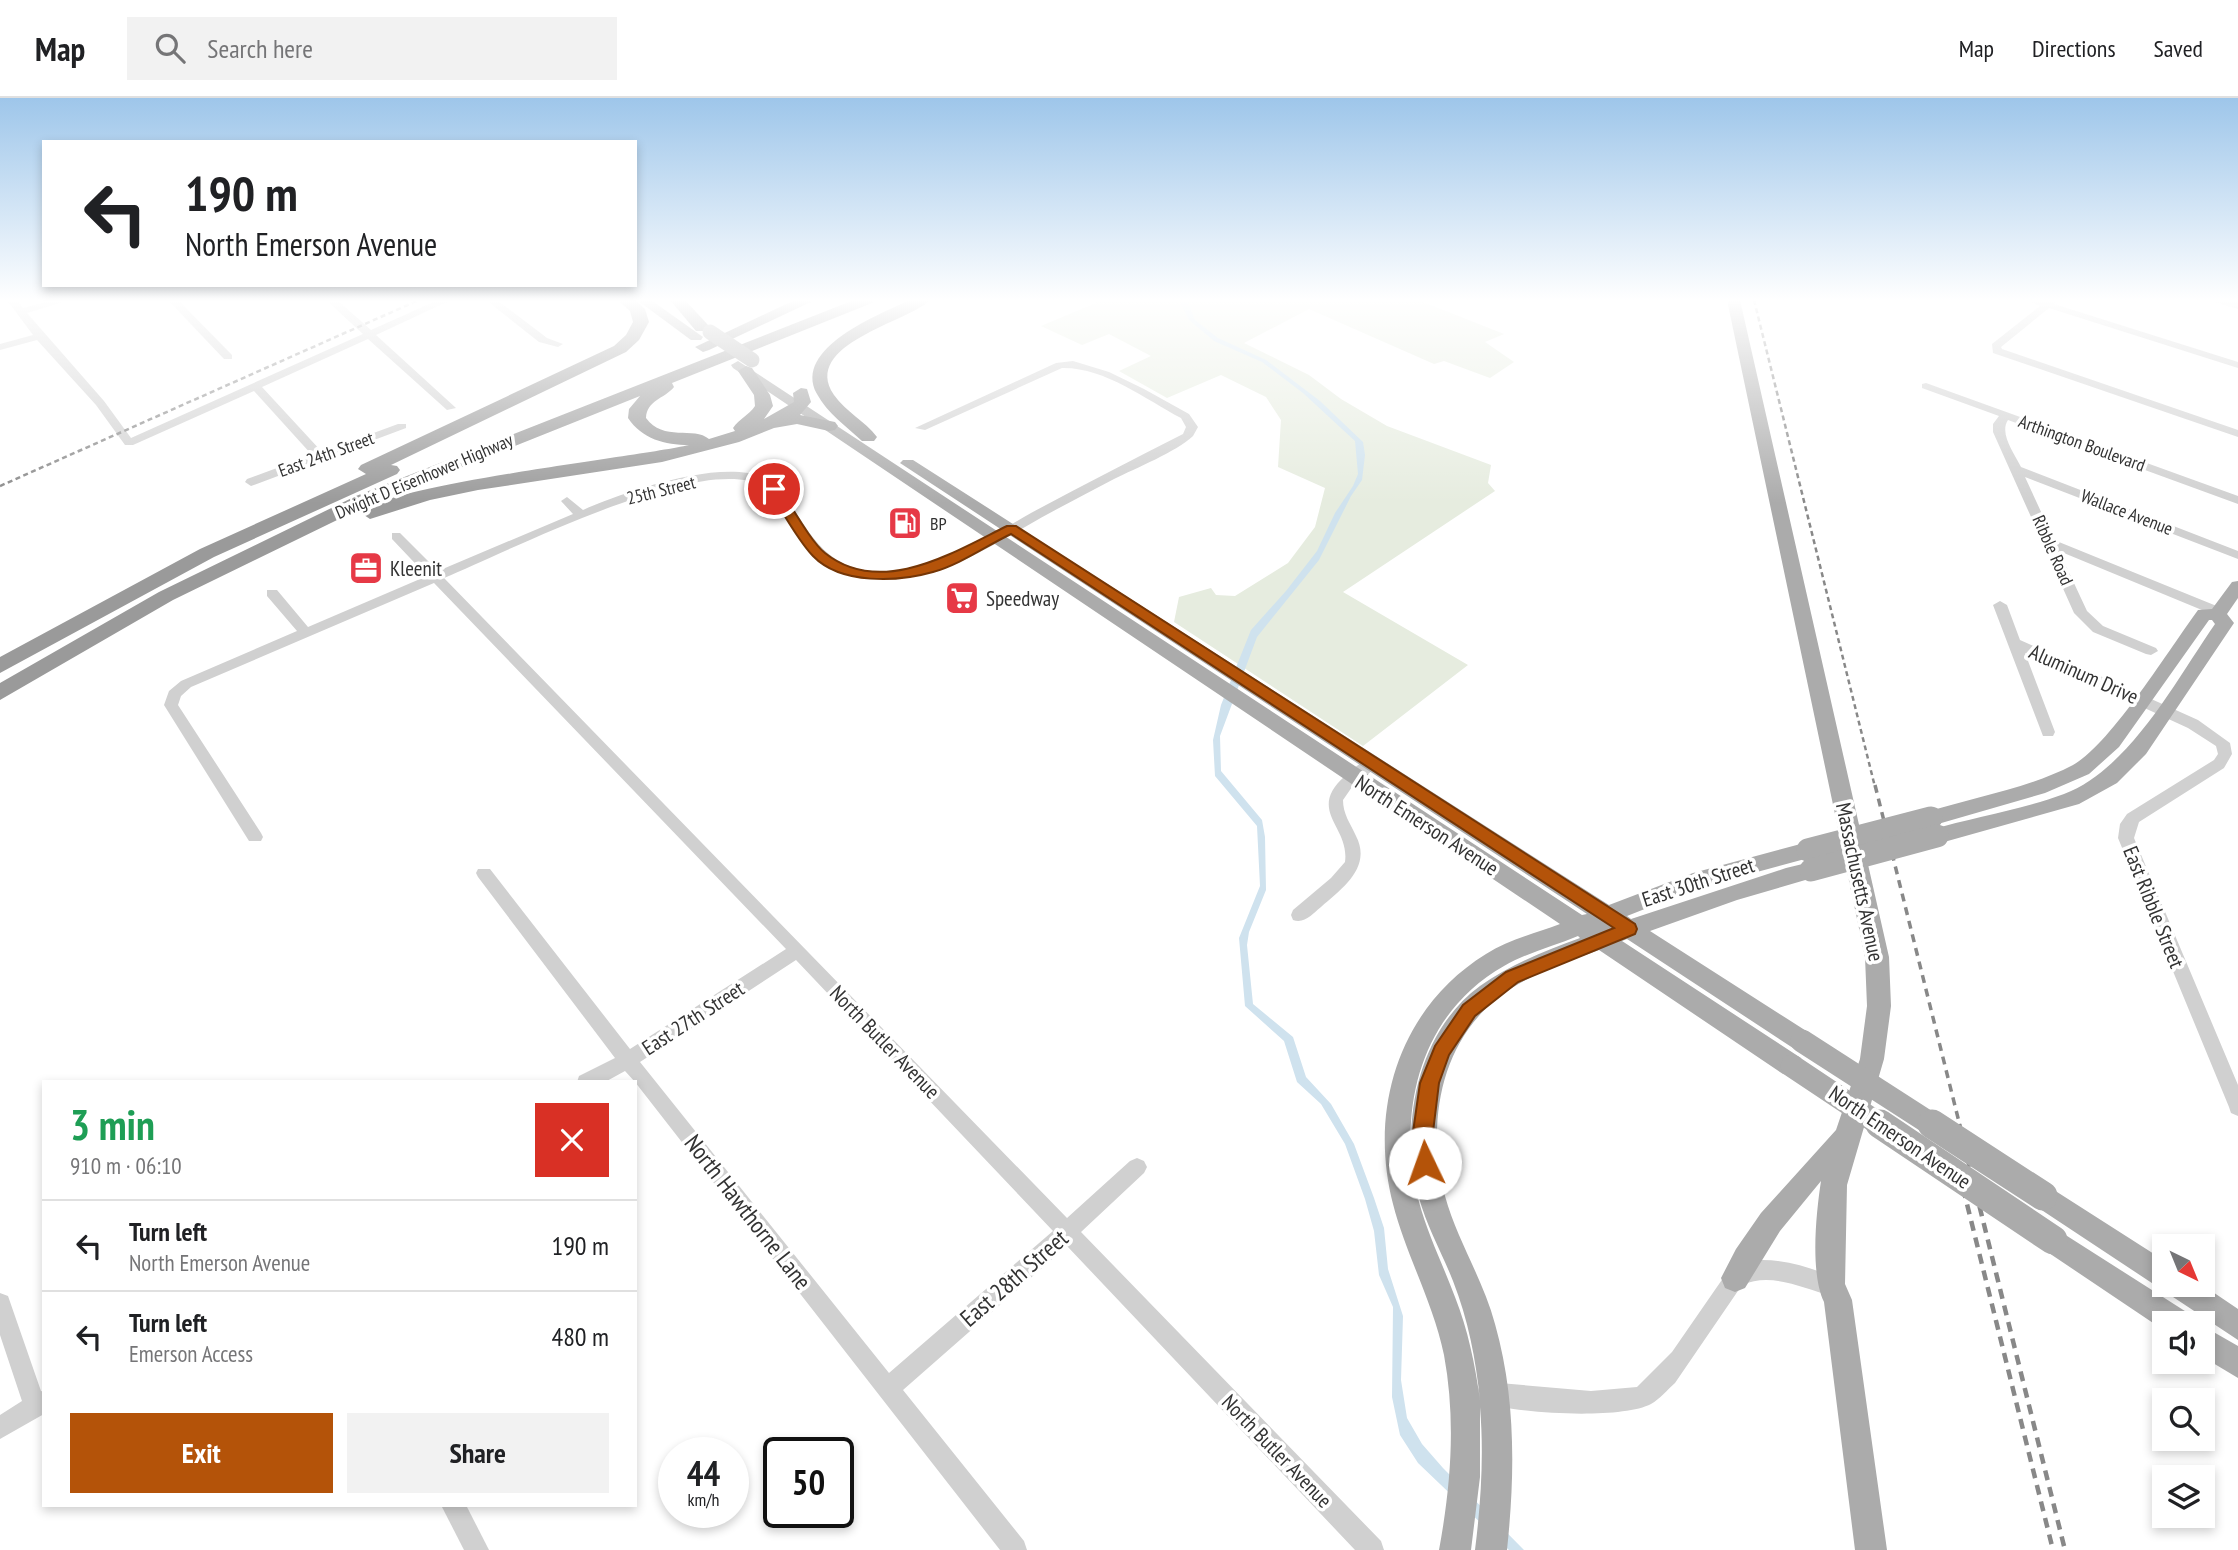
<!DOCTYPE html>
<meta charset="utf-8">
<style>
:root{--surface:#fff;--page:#f2f2f2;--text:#202124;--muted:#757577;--line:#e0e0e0;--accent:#b45309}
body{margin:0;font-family:"PT Sans Narrow",sans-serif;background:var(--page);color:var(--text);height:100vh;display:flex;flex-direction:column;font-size:26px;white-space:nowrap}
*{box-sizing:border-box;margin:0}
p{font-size:23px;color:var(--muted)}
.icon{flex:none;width:38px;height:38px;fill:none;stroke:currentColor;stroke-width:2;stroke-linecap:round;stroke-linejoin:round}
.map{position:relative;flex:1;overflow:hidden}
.drawer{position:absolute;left:42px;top:982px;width:595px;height:427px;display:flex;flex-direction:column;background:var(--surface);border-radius:0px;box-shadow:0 4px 10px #0003}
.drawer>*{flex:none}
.hud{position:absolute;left:42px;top:42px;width:595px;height:147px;border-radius:0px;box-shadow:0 4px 10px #0003;background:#fff;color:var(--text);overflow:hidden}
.needle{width:46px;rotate:137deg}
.buttons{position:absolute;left:2152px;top:1136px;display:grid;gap:14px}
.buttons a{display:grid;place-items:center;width:63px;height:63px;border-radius:0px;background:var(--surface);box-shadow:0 4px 10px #0003;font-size:35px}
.speed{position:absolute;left:658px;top:1339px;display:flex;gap:14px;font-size:35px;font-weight:700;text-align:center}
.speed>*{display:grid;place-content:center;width:91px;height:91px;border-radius:50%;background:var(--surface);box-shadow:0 4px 10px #0003;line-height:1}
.speed small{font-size:18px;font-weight:400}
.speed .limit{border:4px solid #111;border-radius:10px;background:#fff;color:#111}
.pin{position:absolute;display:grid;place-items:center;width:60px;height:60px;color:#fff;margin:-30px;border:4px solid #fff;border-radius:50%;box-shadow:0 2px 7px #0007}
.me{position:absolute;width:77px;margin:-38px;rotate:357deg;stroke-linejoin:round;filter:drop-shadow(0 0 5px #0008)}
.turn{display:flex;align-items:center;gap:24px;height:147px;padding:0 28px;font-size:32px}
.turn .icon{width:91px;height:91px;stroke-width:2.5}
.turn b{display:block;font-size:49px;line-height:60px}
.round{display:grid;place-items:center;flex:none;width:74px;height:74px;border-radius:0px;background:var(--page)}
.summary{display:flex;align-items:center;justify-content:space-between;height:119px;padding:0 28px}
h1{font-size:42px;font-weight:700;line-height:52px;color:#1e9e55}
.primary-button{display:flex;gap:14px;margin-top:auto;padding:14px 28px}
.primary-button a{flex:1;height:80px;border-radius:0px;background:var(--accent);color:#fff;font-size:28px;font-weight:700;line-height:80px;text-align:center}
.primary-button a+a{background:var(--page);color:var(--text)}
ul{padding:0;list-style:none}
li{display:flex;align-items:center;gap:21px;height:91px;padding:0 28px;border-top:2px solid var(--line)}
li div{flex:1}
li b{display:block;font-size:26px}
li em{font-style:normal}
header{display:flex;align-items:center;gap:42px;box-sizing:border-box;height:98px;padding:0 35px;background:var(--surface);border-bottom:2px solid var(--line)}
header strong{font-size:33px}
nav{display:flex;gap:38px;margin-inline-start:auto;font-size:24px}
.search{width:490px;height:63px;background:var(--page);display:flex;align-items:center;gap:18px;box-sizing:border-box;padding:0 24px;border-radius:0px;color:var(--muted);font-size:26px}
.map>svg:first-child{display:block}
.green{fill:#e6ecdf}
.water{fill:#cfe2ee}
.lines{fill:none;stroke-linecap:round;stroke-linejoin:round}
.minor{fill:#d0d0d0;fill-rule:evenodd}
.major{fill:#ababab;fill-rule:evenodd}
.highway{fill:#9a9a9a;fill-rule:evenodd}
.rail-far2{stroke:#888;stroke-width:2.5;stroke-dasharray:5 3.5;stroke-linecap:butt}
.rail-far1{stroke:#888;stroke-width:3.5;stroke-dasharray:8 6;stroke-linecap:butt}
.rail{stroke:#888;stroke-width:4.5;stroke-dasharray:10 7;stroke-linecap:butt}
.major-bridge-far2{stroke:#ababab;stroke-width:15}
.major-bridge-far1{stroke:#ababab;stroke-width:23}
.major-bridge{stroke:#ababab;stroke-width:29}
.route{fill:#b45309;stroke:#753606;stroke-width:2}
.labels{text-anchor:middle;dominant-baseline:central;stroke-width:7;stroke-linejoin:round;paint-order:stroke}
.far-street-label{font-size:18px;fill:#333;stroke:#fff}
.far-poi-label{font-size:18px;fill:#333;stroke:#fff;text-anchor:start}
.poi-label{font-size:21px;fill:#333;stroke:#fff;text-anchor:start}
.street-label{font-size:21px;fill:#333;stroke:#fff}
.near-street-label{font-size:24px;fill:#333;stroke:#fff}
</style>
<header>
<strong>Map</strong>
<div class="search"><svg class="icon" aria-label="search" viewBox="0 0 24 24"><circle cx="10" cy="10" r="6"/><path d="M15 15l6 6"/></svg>Search here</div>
<nav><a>Map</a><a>Directions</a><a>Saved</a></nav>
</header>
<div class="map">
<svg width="2238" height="1452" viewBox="0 0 2238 1452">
<rect width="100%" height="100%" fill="#fff"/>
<path class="green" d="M1103 202H1418L1504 236 1485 244 1514 264 1490 280 1444 263 1434 266 1309 211 1244 245 1309 277 1341 301 1387 328 1491 367 1488 385 1495 393 1343 494 1468 567 1363 648 1174 524 1179 499 1211 490 1216 497 1235 498 1288 465 1315 429 1325 390 1278 369 1281 322 1266 299 1221 277 1167 300 1119 273 1151 258 1109 236 1082 247 1041 228Z"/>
<path class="water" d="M1179 202H1187L1195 222 1218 240 1266 262 1320 303 1363 344 1365 357 1362 382 1351 398 1319 462 1257 539 1220 638 1221 673 1262 722 1265 739 1266 792 1249 834 1247 847 1253 906 1293 939 1306 979 1331 1006 1354 1046 1374 1100 1384 1130 1388 1171 1403 1218 1401 1282 1407 1320 1422 1346 1443 1370 1524 1452H1509L1418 1365 1400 1337 1392 1299 1393 1209 1379 1177 1374 1133 1365 1101 1345 1046 1321 1006 1297 984 1284 943 1245 908 1239 840 1260 788 1257 728 1215 678 1213 642 1221 607 1251 532 1286 493 1317 453 1335 415 1353 388 1358 376 1355 343 1303 295 1262 264 1214 243 1189 222Z"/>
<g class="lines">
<g class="minor">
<path d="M7 202H17L23 210 54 202H69L27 215 104 303 131 340 363 236 326 202H337L371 232 438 202H451L376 237 456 310 447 312 368 241 262 289 322 354 398 326H406V330L251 388 245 384 247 381 312 357 254 293 133 347H125L96 307 37 242 0 252V246L33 237Z"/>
<path d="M168 202H178L232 257V261H224Z"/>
<path d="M486 202H497L547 240 563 246 558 249 539 244Z"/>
<path d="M2027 202H2058L2054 206 2238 264V270L2049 210 2001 249 2002 251 2238 332V339L1993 255 1992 246 2040 208Z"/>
<path d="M2213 202 2238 205V211L2215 204Z"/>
<path d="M1073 263 1109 274 1144 291 1189 316 1198 329 1193 338C1176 354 1136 370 1114 381 1084 397 1054 412 1025 429 993 447 961 467 925 476 895 483 859 484 831 469 797 451 784 390 749 383 678 367 513 451 444 480L1067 1120 1130 1063 1137 1060 1144 1063 1147 1069 1144 1075 1081 1134 1381 1443 1384 1452H1355L1067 1148 903 1292 1024 1443 1027 1452H1000L635 984 625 973 605 984H577L579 978 615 960 478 779 476 775 478 771H490L630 951 786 851 434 485 191 589 181 598 178 607 261 735 263 739 261 743H249L164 607 169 593 181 583 297 533 267 498V492H277L308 529 427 478 392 441V435H400L438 473 573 416 561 403 567 399 583 412C625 394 739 352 777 388 797 412 810 445 837 462 861 477 895 475 921 469 960 459 996 435 1031 415 1081 388 1132 362 1183 336L1186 329 1181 320C1145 301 1104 269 1062 270L925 332 915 330 1056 265ZM796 862 1053 1133 889 1275 640 964Z"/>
<path d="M1926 285 2238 398V406L2008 322C1999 335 2014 355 2021 369L2238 453V461L2025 379 2054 442 2224 511V517H2214L2059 453 2087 513 2103 528 2156 550 2158 553 2151 557 2146 556 2093 534 2074 515 1993 334V326L1999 318 1922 290V286Z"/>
<path d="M2000 503 2007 507 2020 542 2198 622 2230 645 2232 656 2224 670 2139 724 2134 740 2238 987V1018L2231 1015 2229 1009 2118 740 2120 726 2127 716 2214 662 2218 656 2216 648 2188 630 2025 555 2055 634 2053 638H2043L1993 507Z"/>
<path d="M1373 659 1378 660 1381 664 1378 668 1352 689 1343 702C1343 716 1350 725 1356 738 1372 769 1343 790 1321 809 1312 816 1305 826 1293 822L1291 817 1293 812 1331 780 1345 764C1350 728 1306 713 1345 678 1353 671 1363 662 1373 659Z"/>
<path d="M1758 1162C1786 1161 1813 1170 1838 1181L1842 1188 1838 1195 1831 1198C1803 1190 1771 1174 1742 1187L1675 1285C1667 1292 1660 1301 1651 1306 1621 1322 1511 1316 1480 1303L1477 1295 1480 1287 1488 1284 1591 1293 1637 1289 1672 1254 1728 1173Z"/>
<path d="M0 1195 8 1198 41 1293 44 1294V1316L0 1341V1317L22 1303 0 1237Z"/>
<path d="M441 1407H466L489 1452H464Z"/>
</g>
<g class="major">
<path d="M637 202H651L703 239 701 242H691Z"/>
<path d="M1727 202H1740L1889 859 1891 908 1884 961 1847 1087 1845 1186 1852 1202 1887 1452H1855L1824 1204C1810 1175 1816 1116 1821 1083L1780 1133 1745 1190 1735 1194 1725 1190 1721 1180 1736 1151 1761 1115 1836 1032 1860 961 1867 908 1865 859Z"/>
<path d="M738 263 1582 817 1587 816 900 365 903 362H913L1609 807 1693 775 1808 744 1816 746 1819 752 1816 758 1698 790 1627 818 1631 821 1786 770 1811 764 1819 766 1822 772 1819 778 1737 802 1650 833 1811 936 1814 943 1811 950 1802 953 1793 950 1627 841 1622 843 1801 960 1804 968 1801 976 1792 979 1783 976 1599 852C1563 865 1524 878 1494 903 1438 951 1427 1030 1445 1098 1457 1142 1483 1181 1495 1226 1516 1300 1515 1376 1507 1452H1475C1481 1404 1484 1357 1480 1309V1379L1471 1452H1439C1451 1387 1456 1322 1444 1257 1433 1204 1406 1157 1393 1106 1368 1010 1400 909 1486 856 1508 842 1536 835 1560 826L733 270 731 267ZM1578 838 1580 840C1545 853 1511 866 1480 888 1417 934 1399 1028 1419 1100 1427 1129 1442 1155 1453 1183 1468 1221 1476 1262 1480 1302 1475 1266 1468 1232 1455 1199 1443 1167 1428 1137 1419 1104 1396 1015 1419 916 1504 868 1526 855 1554 848 1578 838Z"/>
<path d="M2238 483V500L2227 516 2234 525 2146 656 2117 685 2079 706 1937 746 1930 744 1926 738 1930 732C1974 719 2021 712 2064 696 2130 671 2176 582 2215 526L2212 522H2209L2119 649 2089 676 2045 695 1931 728 1924 725 1921 720 1924 715C1973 699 2027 691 2073 667 2110 647 2170 550 2198 512L2212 511 2232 484Z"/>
<path d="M2043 1085 2165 1163V1186H2201L2238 1211V1242L2034 1107 2030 1098 2034 1089Z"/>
<path d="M2053 1129 2188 1215 2192 1225H2165V1233L2043 1151 2039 1142 2043 1133Z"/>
<path d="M2203 1228 2238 1248V1280L2203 1259Z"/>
</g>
<g class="highway">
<path d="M618 202H635L645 211 649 224 639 242 626 254 391 367 397 368 400 372 397 376 214 459 0 575V559L200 451 366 376 358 371 361 367 614 248 626 237 633 224 630 213Z"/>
<path d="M670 202H685L708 227 710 230 708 233H696Z"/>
<path d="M795 202H815L709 252 703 254 695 249Z"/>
<path d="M854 202H875L872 205 672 285 674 289C664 301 647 302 646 320 663 344 694 328 709 341L735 333 733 330C739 321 749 317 755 308L754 297 738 273 746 268 752 270 770 297 773 308 764 321 794 304 793 295 801 290 807 291 811 304 800 317 835 324 838 328 835 332 829 333 797 326 774 330 739 344 662 364 478 392 430 402 370 421 361 415C382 387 637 359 689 347 665 347 642 341 628 320L629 311 640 298 370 406 173 502 0 602V585L159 494 356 398Z"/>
<path d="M910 202H930C909 224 800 246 834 297 846 314 865 323 877 339L874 343H862C846 328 827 315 817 296 792 250 880 216 910 202Z"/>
</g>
<g class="rail-far2">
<path d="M1754 202 1875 689"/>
<path d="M0 388 419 202"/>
</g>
<path class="rail-far1" d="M1875 687 1960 1028"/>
<g class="rail">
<path d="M1959 1026 2065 1452"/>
<path d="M1963 1090 2053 1452"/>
</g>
<path class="major-bridge-far2" d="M710 234 752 262"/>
<g class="major-bridge-far1">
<path d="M1808 752 1931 720"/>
<path d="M1811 772 1937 738"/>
<path d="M1802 943 1934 1028"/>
<path d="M1792 968 1882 1028"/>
</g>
<g class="major-bridge">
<path d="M1880 1026 2053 1142"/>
<path d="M1932 1026 2043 1098"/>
</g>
</g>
<linearGradient id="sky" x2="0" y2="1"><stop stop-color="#9ec6ea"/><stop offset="0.5" stop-color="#fff"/><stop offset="1" stop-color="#fff" stop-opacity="0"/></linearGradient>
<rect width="2238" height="405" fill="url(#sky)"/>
<path class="route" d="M774 387 778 388C790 405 810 443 825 455 881 500 954 454 1007 428H1016L1635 826 1637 831 1635 836 1518 884 1475 918 1449 957 1439 985 1433 1034 1435 1065 1432 1071 1425 1074 1418 1071 1413 1034 1420 985 1435 948 1463 907 1506 874 1614 830 1011 436C986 448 959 467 933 474 898 484 841 487 813 458 796 440 782 412 768 391Z"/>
<defs>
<g id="fuel-square" transform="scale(1.75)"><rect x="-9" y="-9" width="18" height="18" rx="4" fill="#e63946" stroke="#fff"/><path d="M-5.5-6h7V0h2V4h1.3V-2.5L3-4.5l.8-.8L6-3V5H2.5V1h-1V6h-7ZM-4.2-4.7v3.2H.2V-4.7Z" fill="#fff"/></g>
<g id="office-square" transform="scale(1.75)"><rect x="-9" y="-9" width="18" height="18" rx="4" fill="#e63946" stroke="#fff"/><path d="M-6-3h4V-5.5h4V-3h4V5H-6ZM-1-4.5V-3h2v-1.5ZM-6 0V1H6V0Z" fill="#fff"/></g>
<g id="supermarket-square" transform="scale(1.75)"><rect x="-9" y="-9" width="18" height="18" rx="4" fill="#e63946" stroke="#fff"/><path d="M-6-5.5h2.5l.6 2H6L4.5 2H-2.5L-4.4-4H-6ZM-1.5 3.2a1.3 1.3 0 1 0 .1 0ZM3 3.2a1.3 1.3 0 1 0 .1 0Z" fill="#fff"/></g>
</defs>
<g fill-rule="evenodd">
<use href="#fuel-square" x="905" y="425"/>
<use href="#office-square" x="366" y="470"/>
<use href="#supermarket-square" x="962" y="500"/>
</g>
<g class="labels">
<g class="far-street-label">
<text transform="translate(2082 345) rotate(20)">Arthington Boulevard</text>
<text transform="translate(326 356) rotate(-20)">East 24th Street</text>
<text transform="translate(424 378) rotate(-23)">Dwight D Eisenhower Highway</text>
<text transform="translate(661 392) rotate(-14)">25th Street</text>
<text transform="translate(2127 414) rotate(21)">Wallace Avenue</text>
<text transform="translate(2053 452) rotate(66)">Ribble Road</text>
</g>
<g class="far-poi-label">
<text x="930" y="425">BP</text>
</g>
<g class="poi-label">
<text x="390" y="470">Kleenit</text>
<text x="986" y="500">Speedway</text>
</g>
<g class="street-label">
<text transform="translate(2084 576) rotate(24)">Aluminum Drive</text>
<text transform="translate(1427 727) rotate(33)">North Emerson Avenue</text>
<text transform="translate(1698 784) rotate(-18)">East 30th Street</text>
<text transform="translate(1860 784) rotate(78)">Massachusetts Avenue</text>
<text transform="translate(2154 809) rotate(68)">East Ribble Street</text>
<text transform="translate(693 920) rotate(-33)">East 27th Street</text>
<text transform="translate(885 944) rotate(46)">North Butler Avenue</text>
<text transform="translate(1900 1039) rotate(34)">North Emerson Avenue</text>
<text transform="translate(1277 1353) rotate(46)">North Butler Avenue</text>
</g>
<g class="near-street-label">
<text transform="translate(748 1114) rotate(52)">North Hawthorne Lane</text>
<text transform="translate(1014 1180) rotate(-41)">East 28th Street</text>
</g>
</g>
</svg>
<div class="buttons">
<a><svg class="needle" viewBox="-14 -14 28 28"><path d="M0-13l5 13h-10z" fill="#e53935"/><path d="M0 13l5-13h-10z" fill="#757577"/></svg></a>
<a><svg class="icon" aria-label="sound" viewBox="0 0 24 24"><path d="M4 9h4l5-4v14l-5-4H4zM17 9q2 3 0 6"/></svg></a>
<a><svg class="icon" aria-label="search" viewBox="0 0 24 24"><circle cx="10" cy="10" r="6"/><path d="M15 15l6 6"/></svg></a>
<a><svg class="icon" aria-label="layers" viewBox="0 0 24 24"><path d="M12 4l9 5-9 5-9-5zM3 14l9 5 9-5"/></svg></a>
</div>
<div class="speed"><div>44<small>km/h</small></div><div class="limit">50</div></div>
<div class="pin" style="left:774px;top:391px;background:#d93025"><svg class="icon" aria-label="arrive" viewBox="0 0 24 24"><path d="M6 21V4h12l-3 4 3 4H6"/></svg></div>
<svg class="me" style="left:1425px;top:1065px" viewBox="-20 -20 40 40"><circle r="19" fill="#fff"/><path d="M0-13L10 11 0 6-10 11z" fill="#b45309"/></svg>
<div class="hud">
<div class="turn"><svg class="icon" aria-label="left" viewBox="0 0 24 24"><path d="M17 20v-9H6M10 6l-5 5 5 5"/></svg><div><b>190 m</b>North Emerson Avenue</div></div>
</div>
<section class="drawer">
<div class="summary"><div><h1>3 min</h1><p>910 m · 06:10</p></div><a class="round" style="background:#d93025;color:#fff"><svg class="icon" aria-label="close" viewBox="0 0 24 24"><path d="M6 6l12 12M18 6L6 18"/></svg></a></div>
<ul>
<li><svg class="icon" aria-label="left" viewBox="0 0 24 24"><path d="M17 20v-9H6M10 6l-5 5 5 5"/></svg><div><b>Turn left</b><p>North Emerson Avenue</p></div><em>190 m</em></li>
<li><svg class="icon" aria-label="left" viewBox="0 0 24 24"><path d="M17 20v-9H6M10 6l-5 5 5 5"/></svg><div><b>Turn left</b><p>Emerson Access</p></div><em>480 m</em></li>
</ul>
<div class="primary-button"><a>Exit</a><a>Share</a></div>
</section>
</div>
